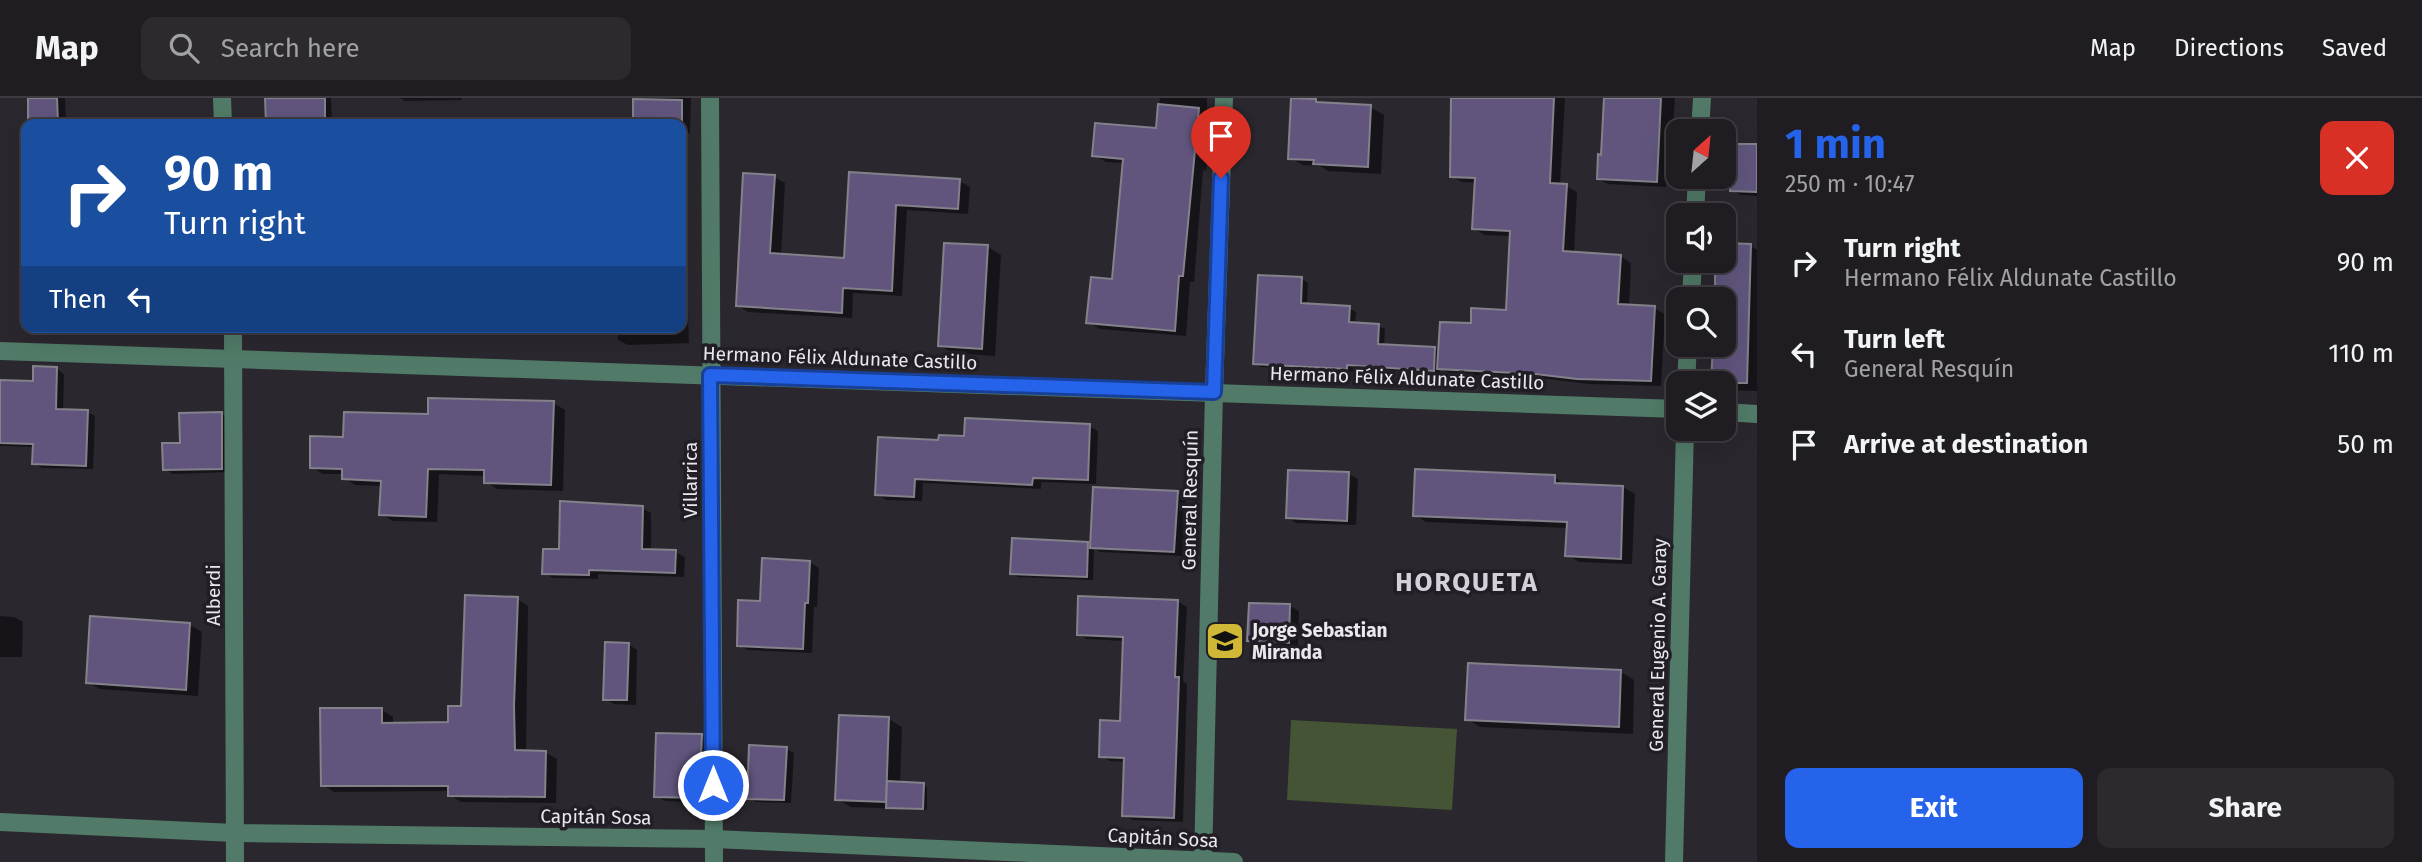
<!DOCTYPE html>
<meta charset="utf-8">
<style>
:root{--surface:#201d22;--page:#2d2a2f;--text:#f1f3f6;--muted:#a2a2a5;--line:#3d3b40;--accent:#2563eb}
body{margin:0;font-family:"Fira Sans",sans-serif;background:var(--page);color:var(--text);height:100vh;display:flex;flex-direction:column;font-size:26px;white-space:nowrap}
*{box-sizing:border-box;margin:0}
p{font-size:23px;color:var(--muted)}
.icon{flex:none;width:38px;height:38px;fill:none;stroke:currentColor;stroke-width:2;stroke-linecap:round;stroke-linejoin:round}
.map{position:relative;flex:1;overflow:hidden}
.sheet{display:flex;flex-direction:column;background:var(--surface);width:665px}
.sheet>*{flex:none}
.guide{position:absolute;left:21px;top:21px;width:665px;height:214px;border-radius:14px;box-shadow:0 7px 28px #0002,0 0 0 2px var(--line);background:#1a4fa0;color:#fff;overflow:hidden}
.needle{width:46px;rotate:27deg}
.controls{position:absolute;left:1666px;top:21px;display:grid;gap:14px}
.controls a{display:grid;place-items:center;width:70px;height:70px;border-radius:14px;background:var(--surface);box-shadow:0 7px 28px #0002,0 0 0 2px var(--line);font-size:35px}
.pin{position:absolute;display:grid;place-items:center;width:60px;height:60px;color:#fff;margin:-72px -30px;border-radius:50% 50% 50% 0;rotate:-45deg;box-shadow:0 0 7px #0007}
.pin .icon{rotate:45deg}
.me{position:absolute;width:77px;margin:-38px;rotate:0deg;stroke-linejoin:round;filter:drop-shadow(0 0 5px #0008)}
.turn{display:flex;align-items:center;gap:24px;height:147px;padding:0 28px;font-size:32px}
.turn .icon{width:91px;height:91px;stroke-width:2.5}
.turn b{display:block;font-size:49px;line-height:60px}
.then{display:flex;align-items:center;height:66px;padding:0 28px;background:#0003;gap:14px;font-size:26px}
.round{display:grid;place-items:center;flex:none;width:74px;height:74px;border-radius:14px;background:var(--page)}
.headline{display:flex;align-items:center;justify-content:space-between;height:119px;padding:0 28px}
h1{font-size:42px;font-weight:700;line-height:52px;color:var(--accent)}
.button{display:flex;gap:14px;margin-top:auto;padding:14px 28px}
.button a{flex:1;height:80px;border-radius:14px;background:var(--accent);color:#fff;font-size:28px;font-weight:700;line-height:80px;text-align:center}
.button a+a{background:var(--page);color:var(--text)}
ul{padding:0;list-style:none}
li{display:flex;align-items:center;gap:21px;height:91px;padding:0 28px}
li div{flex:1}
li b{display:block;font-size:26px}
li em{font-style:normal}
header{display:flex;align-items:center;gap:42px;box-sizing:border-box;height:98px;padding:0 35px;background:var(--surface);border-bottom:2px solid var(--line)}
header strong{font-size:33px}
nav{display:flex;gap:38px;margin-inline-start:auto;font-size:24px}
.search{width:490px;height:63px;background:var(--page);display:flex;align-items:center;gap:18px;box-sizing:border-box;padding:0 24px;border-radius:14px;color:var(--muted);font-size:26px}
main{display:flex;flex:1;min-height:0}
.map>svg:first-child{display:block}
.green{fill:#445435}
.shadow{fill:#0007}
.building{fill:#61557d;stroke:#84818a;stroke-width:2}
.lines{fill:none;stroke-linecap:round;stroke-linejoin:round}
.minor{stroke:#517b68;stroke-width:18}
.route-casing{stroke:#184099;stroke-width:18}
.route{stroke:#2563eb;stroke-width:12}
.labels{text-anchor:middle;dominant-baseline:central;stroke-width:7;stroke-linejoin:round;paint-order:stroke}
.street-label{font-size:19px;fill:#eae8ed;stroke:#211e25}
.poi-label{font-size:19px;font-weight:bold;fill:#eae8ed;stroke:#211e25;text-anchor:start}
.district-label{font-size:26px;font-weight:bold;letter-spacing:2px;fill:#d3d0d9;stroke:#211e25}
</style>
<header>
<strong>Map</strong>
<div class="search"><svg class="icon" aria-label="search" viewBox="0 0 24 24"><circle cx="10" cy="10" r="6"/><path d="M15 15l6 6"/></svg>Search here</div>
<nav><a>Map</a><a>Directions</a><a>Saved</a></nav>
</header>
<main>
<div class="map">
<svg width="1757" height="764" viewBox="0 0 1757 764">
<rect width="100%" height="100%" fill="#2a272e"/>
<path class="green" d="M1291 622 1457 631 1452 712 1287 702Z"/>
<g class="shadow">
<path d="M29 0H65L66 26H30Z"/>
<path d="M267 0H331L332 26H268Z"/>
<path d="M400 0H462V2L405 3Z"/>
<path d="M635 0H691L690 35H681V26H635Z"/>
<path d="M1160 0H1207V16L1210 18 1206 73 1203 72 1194 184H1190L1186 238 1100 231 1088 224 1114 182 1124 65 1106 64 1094 57 1157 32Z"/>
<path d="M1452 0H1565L1560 88H1566L1577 94 1574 156 1620 158 1631 165 1629 209 1654 210 1665 216 1661 288 1589 286 1548 281 1450 276 1440 270V275L1353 270V274L1261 269 1255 265 1302 181 1308 185 1307 207 1349 210 1356 214 1355 226 1378 228 1385 231 1384 248 1434 250 1440 254 1472 227 1508 214 1511 138 1485 137 1474 131 1477 85 1462 84 1451 78Z"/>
<path d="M1606 0H1675L1673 27H1669L1666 89 1608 86 1598 81 1603 58Z"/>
<path d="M1316 3 1322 6 1370 9 1384 17 1381 76 1328 73 1320 68 1303 67 1290 60Z"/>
<path d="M1757 48V98L1741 97 1732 92Z"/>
<path d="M851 76 959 83 970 89 968 116 907 112 902 198 853 195 852 220 748 214 737 207 774 79 785 85 781 157 846 161Z"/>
<path d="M681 96 684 98 689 245 628 247 618 242V229H681Z"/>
<path d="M1724 147 1751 148 1757 152V293L1724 292V285H1713L1714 247H1724V201H1716L1717 163H1724Z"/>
<path d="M988 149 1001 157 995 258 953 255 940 248Z"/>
<path d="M360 229H422L423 235 369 237Z"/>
<path d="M57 271 64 276 63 313 87 314 95 318 93 371 42 370 34 365V349L0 348V283L35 285Z"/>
<path d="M553 305 565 312 563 393 497 391 486 384V378L439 376 437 424 393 423 381 416 382 388 355 387 344 380V376H323L311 369 345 341 430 318Z"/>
<path d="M221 316 230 320V374L173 376 165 371Z"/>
<path d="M1089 328 1098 333 1096 386 1041 384V391L923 385 922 403 886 402 877 396 940 344Z"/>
<path d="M1349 376 1358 381 1356 427 1296 425 1287 419Z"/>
<path d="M1554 379 1566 387 1623 389 1635 396 1632 466 1579 464 1567 457 1568 430 1426 424 1415 417Z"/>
<path d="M1178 395 1186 400 1183 458 1100 454 1094 450 1093 482 1018 479 1012 475 1088 446 1092 448Z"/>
<path d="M642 410 651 415V453L675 454 685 459 684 479 598 476V481L553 480 544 475 561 453Z"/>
<path d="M810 464 819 470 817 509H814L812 555 748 552 738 547Z"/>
<path d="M517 501 528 508 526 654 546 655 557 661 556 705 461 704 450 697V693L334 694 323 687 382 612 393 619V626H450L463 609Z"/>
<path d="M1177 503 1187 509 1183 583 1187 586 1183 724 1133 722 1123 717 1126 664 1110 663 1101 658 1121 625 1124 543 1087 541 1078 536Z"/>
<path d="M1290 508 1299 513 1298 549 1258 547 1249 542Z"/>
<path d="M0 518 14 519 23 524 22 559H0Z"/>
<path d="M190 527 202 534 198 598 100 591 87 584Z"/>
<path d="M628 546 637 552 636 607 614 606 605 601Z"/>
<path d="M1469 567 1621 574 1634 582 1633 636 1480 629 1467 621Z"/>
<path d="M889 621 902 629 900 686H923L927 689V712L851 709 837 701Z"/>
<path d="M701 638 710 643 708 705 665 703 656 698Z"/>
<path d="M787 651 794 655 791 705 756 704 749 700Z"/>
</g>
<g class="building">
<path d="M28 0H57L58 26H28Z"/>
<path d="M265 0H325V26H266Z"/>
<path d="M1291 0 1316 1V4L1371 7 1368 69 1313 66 1314 62 1288 61Z"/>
<path d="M1451 0H1554L1550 85 1567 86 1563 153 1621 157 1618 206 1655 208 1651 283 1577 281 1535 276 1437 271 1440 224 1471 225V210L1506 212 1510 133 1472 131 1475 80 1450 79Z"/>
<path d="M1604 0H1661L1657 84 1597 81 1598 56 1601 57Z"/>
<path d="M633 1 682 2V26H633Z"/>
<path d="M1158 6 1199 10 1183 178H1179L1175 233 1086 225 1091 179 1112 181 1123 61 1092 58 1095 25 1156 30Z"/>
<path d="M1732 46H1757V94L1730 93Z"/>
<path d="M849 74 960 81 958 111 896 107 892 193 843 190 842 215 736 208 743 75 775 77 770 155 844 160Z"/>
<path d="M944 145 988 147 982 251 938 248Z"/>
<path d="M1724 145 1751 146 1747 285H1711L1713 247H1724V195L1715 194V163H1724Z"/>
<path d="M1258 177 1302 179 1301 205 1350 208 1349 224 1379 226 1378 246 1435 249 1434 273 1347 267V271L1253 266Z"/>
<path d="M33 268 57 269 56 311 88 312 86 368 32 366 33 346 0 345V282L33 283Z"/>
<path d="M428 300 554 303 551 387 484 385V372L428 371 426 419 379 417 381 383 342 381V371L310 370V338L343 339 344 314 428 316Z"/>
<path d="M222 314V371L163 372 162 345H180L179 315Z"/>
<path d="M965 320 1090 326 1088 382 1033 380 1032 387 915 381 914 399 875 397 878 339 938 342 939 337 964 338Z"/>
<path d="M1415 371 1555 377V385L1623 388 1621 461 1565 458 1567 424 1413 418Z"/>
<path d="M1288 372 1349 374 1347 423 1286 420Z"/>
<path d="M1093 389 1178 393 1174 454 1090 450Z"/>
<path d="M560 403 643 408 642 451 676 452 675 475 589 472V477L542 476 543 451H559Z"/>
<path d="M1012 440 1088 444 1087 479 1010 476Z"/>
<path d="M762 460 810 463 808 505H805L803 551 737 548 738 502 760 503Z"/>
<path d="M465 497 518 499 514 608 515 652 546 653 545 699 448 698V688H321L320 610H382V625L448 624V608H461Z"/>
<path d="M1078 498 1178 502 1175 579H1179L1174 720 1122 718 1124 660 1099 659 1100 622 1120 623 1123 539 1077 537Z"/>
<path d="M1249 505 1290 506 1289 545 1247 543Z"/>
<path d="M90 518 190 525 186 592 86 585Z"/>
<path d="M605 544 629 545 627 602H603Z"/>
<path d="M1468 565 1621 572 1619 629 1465 622Z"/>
<path d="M839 617 889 619 886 704 835 702Z"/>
<path d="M656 635 702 636 699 700 654 699Z"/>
<path d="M749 647 787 649 784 702 747 701Z"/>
<path d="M887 683 924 685 923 711 886 710Z"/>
</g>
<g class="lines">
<g class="minor">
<path d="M222 0 223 26"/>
<path d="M710 0 714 764"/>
<path d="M1700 33 1702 0"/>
<path d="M1695 117 1697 79"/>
<path d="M1691 201 1693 163"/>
<path d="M233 229 235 764"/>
<path d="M0 253 1678 311"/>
<path d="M1686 285 1688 247"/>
<path d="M1724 314 1757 316"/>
<path d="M0 724 234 735 714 741 1234 764"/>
<path d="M1203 764 1214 294 1224 0"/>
<path d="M1674 764 1685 331"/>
</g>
</g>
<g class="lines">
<g class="route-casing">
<path id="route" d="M713 687 710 277 1214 294 1221 80"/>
</g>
<use href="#route" class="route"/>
</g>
<defs>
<g id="school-square" transform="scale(2.0125)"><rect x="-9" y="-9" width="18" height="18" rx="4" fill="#d1b736" stroke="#211e25"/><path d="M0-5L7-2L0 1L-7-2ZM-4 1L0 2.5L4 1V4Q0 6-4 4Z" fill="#111"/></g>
</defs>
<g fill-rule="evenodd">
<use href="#school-square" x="1225" y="543"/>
</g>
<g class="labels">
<g class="street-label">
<text transform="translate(840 260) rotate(2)">Hermano Félix Aldunate Castillo</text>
<text transform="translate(1407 280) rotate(2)">Hermano Félix Aldunate Castillo</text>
<text transform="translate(690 382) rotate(-90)">Villarrica</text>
<text transform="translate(1190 402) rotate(-89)">General Resquín</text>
<text transform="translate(213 497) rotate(-90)">Alberdi</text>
<text transform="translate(1658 547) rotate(-89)">General Eugenio A. Garay</text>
<text transform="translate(596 719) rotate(1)">Capitán Sosa</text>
<text transform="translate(1163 740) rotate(3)">Capitán Sosa</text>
</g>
<g class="poi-label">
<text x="1252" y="532">Jorge Sebastian<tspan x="1252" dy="22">Miranda</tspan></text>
</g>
<g class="district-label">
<text x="1467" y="484">HORQUETA</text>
</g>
</g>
</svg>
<div class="controls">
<a><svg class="needle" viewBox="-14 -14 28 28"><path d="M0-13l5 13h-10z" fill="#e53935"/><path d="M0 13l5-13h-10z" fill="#a2a2a5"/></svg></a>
<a><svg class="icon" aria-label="sound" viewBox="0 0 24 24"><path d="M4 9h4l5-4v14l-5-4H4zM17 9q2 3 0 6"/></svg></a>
<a><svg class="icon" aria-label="search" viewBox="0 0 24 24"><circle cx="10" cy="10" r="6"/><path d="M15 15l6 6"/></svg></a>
<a><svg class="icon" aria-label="layers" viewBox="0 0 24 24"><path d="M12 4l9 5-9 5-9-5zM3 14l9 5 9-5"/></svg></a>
</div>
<div class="pin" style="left:1221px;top:80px;background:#d93025"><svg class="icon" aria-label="arrive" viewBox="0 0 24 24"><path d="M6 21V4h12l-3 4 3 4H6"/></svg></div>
<svg class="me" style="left:713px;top:687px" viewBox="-20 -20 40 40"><circle r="17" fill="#2563eb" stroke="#fff" stroke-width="3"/><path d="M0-11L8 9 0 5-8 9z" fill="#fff"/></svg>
<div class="guide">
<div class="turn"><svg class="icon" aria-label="right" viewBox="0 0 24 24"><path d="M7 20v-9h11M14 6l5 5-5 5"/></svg><div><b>90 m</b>Turn right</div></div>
<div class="then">Then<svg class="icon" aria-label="left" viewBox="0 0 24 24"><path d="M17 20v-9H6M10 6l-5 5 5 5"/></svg></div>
</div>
</div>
<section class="sheet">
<div class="headline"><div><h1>1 min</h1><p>250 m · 10:47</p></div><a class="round" style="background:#d93025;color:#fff"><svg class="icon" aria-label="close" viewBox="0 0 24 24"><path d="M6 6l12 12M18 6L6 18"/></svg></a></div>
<ul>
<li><svg class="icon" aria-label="right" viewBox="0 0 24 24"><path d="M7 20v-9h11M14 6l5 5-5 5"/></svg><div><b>Turn right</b><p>Hermano Félix Aldunate Castillo</p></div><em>90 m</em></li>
<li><svg class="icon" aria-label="left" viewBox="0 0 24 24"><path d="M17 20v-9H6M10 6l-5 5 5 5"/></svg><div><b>Turn left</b><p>General Resquín</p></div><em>110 m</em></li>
<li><svg class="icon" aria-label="arrive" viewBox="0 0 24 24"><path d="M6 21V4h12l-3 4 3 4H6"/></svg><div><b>Arrive at destination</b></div><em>50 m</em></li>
</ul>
<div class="button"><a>Exit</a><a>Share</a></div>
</section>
</main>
